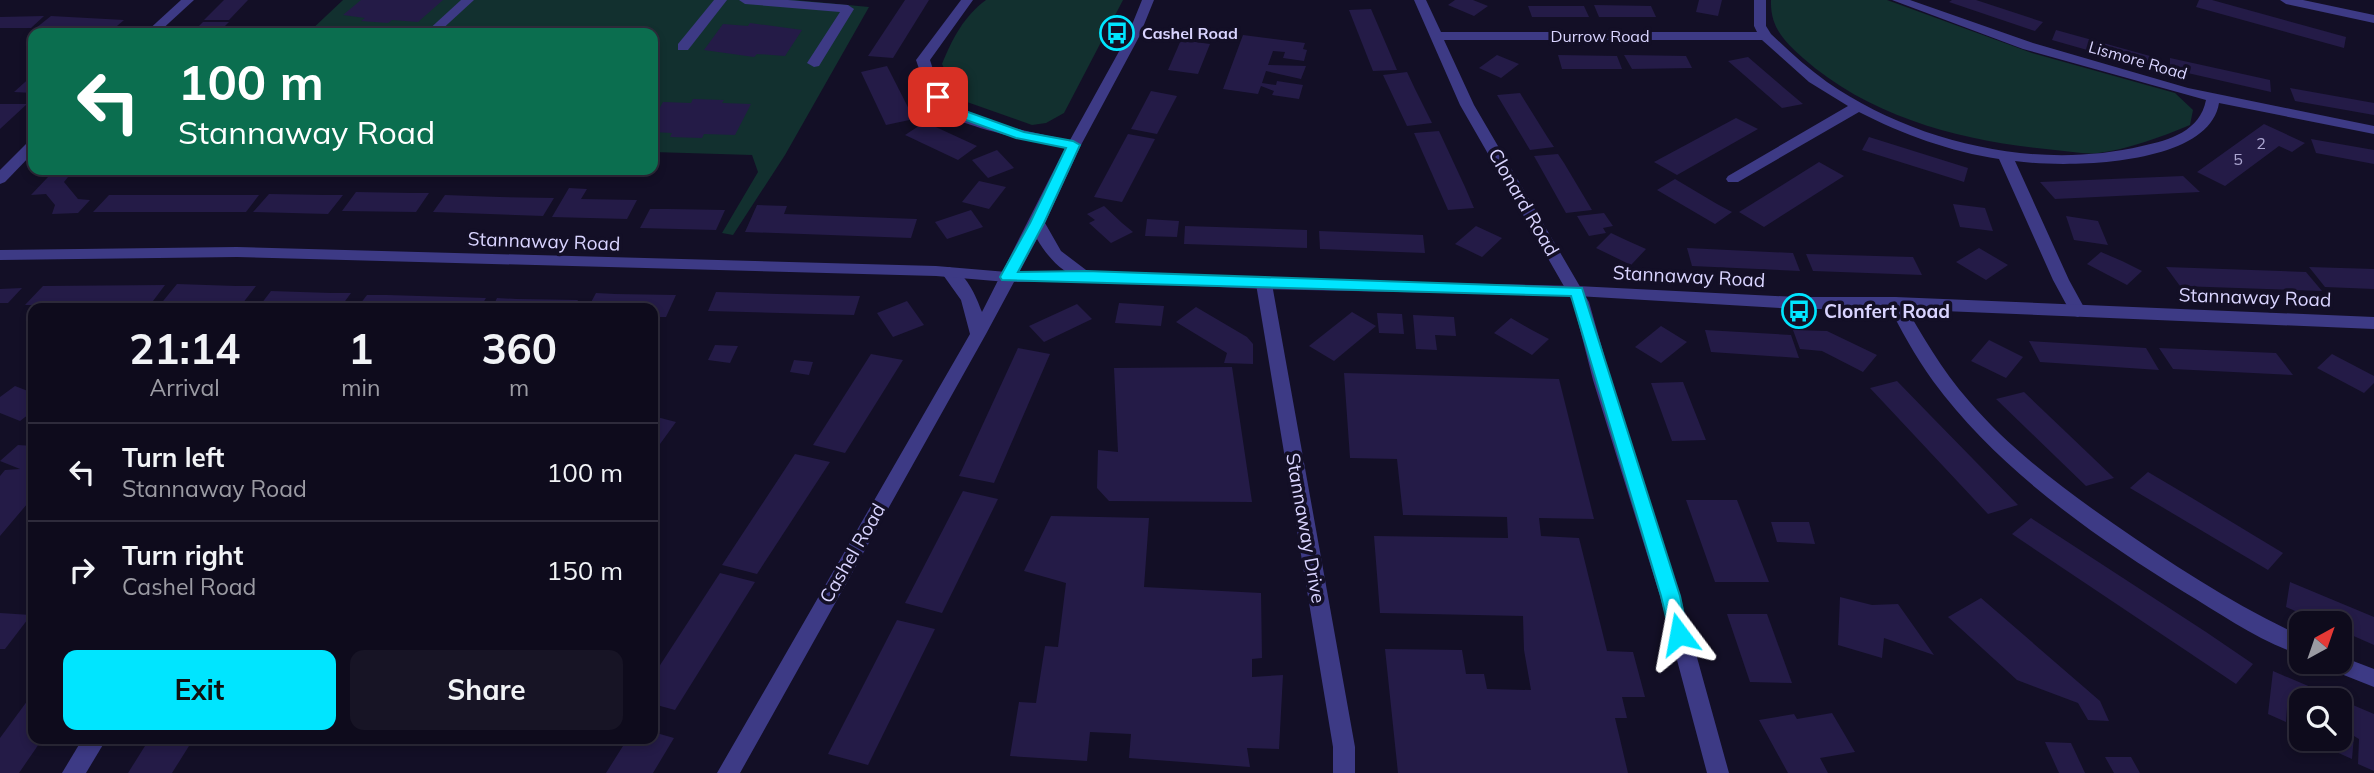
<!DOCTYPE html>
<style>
:root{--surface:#0e0b1c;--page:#171425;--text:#f1f3f6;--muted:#9b9ba3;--line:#2e2b3b;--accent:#00e5ff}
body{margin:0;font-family:Mulish,sans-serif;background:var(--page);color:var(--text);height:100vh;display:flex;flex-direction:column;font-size:26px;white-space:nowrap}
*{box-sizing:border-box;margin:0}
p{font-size:23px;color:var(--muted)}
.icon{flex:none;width:38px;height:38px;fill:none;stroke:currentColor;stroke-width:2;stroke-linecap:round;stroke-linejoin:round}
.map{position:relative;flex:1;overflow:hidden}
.side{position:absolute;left:28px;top:303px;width:630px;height:441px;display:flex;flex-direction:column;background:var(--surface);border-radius:14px;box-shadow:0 4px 10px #0003,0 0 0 2px var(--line)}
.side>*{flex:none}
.banner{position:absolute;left:28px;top:28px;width:630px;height:147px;border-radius:14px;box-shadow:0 4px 10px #0003,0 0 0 2px var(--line);background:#0b6e4f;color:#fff;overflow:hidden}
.needle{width:46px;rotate:40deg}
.tools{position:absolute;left:2289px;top:611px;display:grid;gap:14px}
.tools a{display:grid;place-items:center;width:63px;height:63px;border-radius:14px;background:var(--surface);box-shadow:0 4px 10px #0003,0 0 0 2px var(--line);font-size:35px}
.pin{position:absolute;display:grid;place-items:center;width:60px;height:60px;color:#fff;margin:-30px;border-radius:14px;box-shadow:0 4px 10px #0006}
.me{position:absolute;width:77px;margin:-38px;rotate:347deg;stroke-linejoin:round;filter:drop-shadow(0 0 5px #0008)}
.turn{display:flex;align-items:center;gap:24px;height:147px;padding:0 35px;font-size:32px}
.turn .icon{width:91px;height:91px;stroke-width:2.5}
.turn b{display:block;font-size:49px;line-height:60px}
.eta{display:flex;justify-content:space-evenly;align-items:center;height:119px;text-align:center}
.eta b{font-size:42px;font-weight:700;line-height:49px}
.button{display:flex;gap:14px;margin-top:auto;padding:14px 35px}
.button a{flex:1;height:80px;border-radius:14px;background:var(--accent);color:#111;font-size:28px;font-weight:700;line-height:80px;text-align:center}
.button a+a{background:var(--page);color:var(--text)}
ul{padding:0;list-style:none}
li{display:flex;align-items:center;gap:21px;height:98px;padding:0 35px;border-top:2px solid var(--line)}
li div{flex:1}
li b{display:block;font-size:26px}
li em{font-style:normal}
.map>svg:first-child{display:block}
.green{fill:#12302f}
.building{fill:#241b47}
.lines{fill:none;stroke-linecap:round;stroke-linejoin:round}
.minor{fill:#3d3a85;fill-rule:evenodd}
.tertiary{fill:#3d3a85;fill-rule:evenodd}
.route{fill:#00e5ff;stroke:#0095a6;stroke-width:2}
.labels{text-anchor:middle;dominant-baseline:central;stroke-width:7;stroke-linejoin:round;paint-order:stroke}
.far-poi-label{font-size:16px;font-weight:bold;fill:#d9d4ff;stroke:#130f26;text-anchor:start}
.far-street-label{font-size:16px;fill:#d9d4ff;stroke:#130f26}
.number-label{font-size:16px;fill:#aca6d1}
.street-label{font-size:19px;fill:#d9d4ff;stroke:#130f26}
.poi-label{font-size:19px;font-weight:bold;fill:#d9d4ff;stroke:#130f26;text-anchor:start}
</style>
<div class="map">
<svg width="2374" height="773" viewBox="0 0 2374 773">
<rect width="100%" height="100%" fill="#130f26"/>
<g class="green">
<path d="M343 0H795L869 7 785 155 733 235 722 233 758 172 752 155 653 152V33H308Z"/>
<path d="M986 0H1123L1064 113 1046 123 1032 125 967 102 952 85 942 64C952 39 964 16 986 0Z"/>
<path d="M1771 0H1887L2032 53 2175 93 2193 110 2190 125C2161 137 2129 149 2098 153 2085 155 2069 151 2055 150 1966 142 1872 119 1803 58 1784 41 1770 27 1771 0Z"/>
</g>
<g class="building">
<path d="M224 0H248L229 20H204Z"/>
<path d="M361 0H443L418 22 392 20 388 23 361 21 365 18 343 15Z"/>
<path d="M905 0H929L893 58 868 56Z"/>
<path d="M1455 0H1473L1488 6 1474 16 1448 5Z"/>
<path d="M1699 0H1722L1718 16 1696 12Z"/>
<path d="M1952 0H1976L2043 22 2035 31 1949 2Z"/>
<path d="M2199 0H2212L2346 37 2344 48 2196 7Z"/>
<path d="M1594 5 1651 6 1656 17H1599Z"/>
<path d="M1528 6H1584L1589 17H1532Z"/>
<path d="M1371 9 1389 51 1397 70 1373 71 1349 10Z"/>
<path d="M44 16 31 28H0V17Z"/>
<path d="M51 16 106 19 124 20 110 32 36 28Z"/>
<path d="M203 22H229L218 33H192Z"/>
<path d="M750 23 802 30 785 56 757 54 754 57 704 50 723 24 748 26Z"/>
<path d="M2056 30 2150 56 2147 67 2052 40Z"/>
<path d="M1243 35 1305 43 1303 49 1307 50 1304 61 1283 58 1285 52 1273 51 1268 65 1306 66 1301 79 1266 71 1262 83 1276 85 1277 81 1303 85 1299 99 1272 95 1274 91 1261 86 1258 94 1223 89Z"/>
<path d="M1181 40 1210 44 1198 74 1168 70Z"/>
<path d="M1497 55 1519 64 1501 78 1479 68Z"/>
<path d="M1558 55 1617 56 1622 69H1562Z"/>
<path d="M1624 55 1686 56 1692 68 1632 69Z"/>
<path d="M1748 57 1784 88 1803 104 1782 108 1728 61Z"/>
<path d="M2170 58 2270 80 2271 92 2170 69Z"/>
<path d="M887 66 914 119 886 125 861 72Z"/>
<path d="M1407 72 1415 89 1432 123 1407 126 1383 75Z"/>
<path d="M33 75V93L14 92 24 83Z"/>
<path d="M2290 88 2374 103V115L2295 101Z"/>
<path d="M1151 91 1177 96 1157 134 1131 129Z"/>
<path d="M1520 93 1548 138 1554 147 1530 150 1497 95Z"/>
<path d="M693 99 724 100 722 103 751 104 735 135 704 134 702 138 670 137 672 133 653 132V120L663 102 691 103Z"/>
<path d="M0 104H27L0 129Z"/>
<path d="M1736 118 1758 129 1677 175 1654 162Z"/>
<path d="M925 122 977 146 958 160 905 135Z"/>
<path d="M2264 124 2305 143 2292 152 2279 146 2225 186 2197 172Z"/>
<path d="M1439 131 1465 187 1474 208 1448 210 1414 133Z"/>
<path d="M1128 134 1155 139 1122 202 1094 197Z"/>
<path d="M1869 137 1968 168 1964 182 1862 150Z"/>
<path d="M2311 139 2374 150V164L2316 153Z"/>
<path d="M997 150 1014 168 988 178 972 160Z"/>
<path d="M1558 154 1564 163 1592 210 1566 213 1534 156Z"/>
<path d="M1819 162 1844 176 1764 227 1739 212Z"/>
<path d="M2183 176 2200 192 2055 199 2040 182Z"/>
<path d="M48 177H68L64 182 78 199 90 200 78 213 52 214 55 205 46 194 31 195Z"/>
<path d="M1675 179 1717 204 1732 212 1715 224 1657 190Z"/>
<path d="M979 181 1006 187 989 209 962 202Z"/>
<path d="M569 188 587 189 581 199 637 200 627 219 552 217Z"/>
<path d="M356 192 411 193H429L416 212 342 211Z"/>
<path d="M269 194 324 195H343L328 214 253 212Z"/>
<path d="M109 195H259L246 212H93Z"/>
<path d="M445 195 500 197 554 198 543 216 433 212Z"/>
<path d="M1953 204 1985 208 1993 231 1960 227Z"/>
<path d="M757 205 787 206 784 214 917 219 911 238 745 232Z"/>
<path d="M1104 206 1122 223 1133 232 1111 243 1089 223 1095 220 1087 214Z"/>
<path d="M650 209H669L725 210 716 230 640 228Z"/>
<path d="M971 210 983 227 947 239 935 222Z"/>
<path d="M1604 213 1613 226 1603 228 1606 233 1589 236 1577 216Z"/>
<path d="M2066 216 2098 221 2108 245 2074 240Z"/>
<path d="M1147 219 1179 221 1177 237 1145 236Z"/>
<path d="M1185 226 1307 230V248L1184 244Z"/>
<path d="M1476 226 1502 238 1482 257 1455 244Z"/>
<path d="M1319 231 1423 235 1425 253 1320 249Z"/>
<path d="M1611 233 1628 241 1646 249 1631 265 1596 248Z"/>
<path d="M1687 248 1793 253 1800 271 1692 266Z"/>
<path d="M1979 248 2008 265 1986 280 1956 262Z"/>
<path d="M2101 252 2122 261 2142 271 2127 285 2087 264Z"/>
<path d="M1806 254 1913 257 1922 275 1813 271Z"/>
<path d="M2166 267 2306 272 2322 291 2180 286Z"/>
<path d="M2309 267 2374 269V289L2325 287Z"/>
<path d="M177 284 236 286H256L239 308 159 306Z"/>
<path d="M165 285 150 305H25L43 286Z"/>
<path d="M22 288 8 303H0V289Z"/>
<path d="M271 291 331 293H351L340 308H258Z"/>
<path d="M716 292 778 294 860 296 854 315 708 311Z"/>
<path d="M596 293 615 294 676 295 666 317H653V308H588Z"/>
<path d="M367 295H387L486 298 480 308H357Z"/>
<path d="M497 298 517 299 578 300 574 308H492Z"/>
<path d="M907 301 924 325 893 337 877 313Z"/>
<path d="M1119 303 1164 306 1161 326 1115 323Z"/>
<path d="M1077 304 1092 319 1044 342 1029 326Z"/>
<path d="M1196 307 1247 337 1253 344V364L1224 363 1227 353 1176 322Z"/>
<path d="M1352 312 1376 326 1334 361 1309 346Z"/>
<path d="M1377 313 1402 314 1404 334 1379 333Z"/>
<path d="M1413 315 1454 317 1456 336 1435 335 1437 350 1416 349Z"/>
<path d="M1511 318 1530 329 1549 339 1532 355 1494 333Z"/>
<path d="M1661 326 1687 342 1661 363 1635 347Z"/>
<path d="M1705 330 1791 335 1799 358 1711 352Z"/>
<path d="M1793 330 1827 331 1877 355 1863 372 1822 351 1800 349Z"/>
<path d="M1989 340 2023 357 2006 378 1971 361Z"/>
<path d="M2029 341 2146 348 2159 370 2040 362Z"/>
<path d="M715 345 738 346 730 363 708 360Z"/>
<path d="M1018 348 1050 354 994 483 959 476Z"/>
<path d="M2159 348 2276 353 2293 375 2173 369Z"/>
<path d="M871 354 903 360 845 453 813 445Z"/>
<path d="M2332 354 2374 376V383L2364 393 2317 368Z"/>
<path d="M794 360 813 362 809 375 790 372Z"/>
<path d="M1232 367 1252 502 1109 501 1097 488 1098 450 1118 452 1114 368Z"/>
<path d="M1344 373 1559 379 1594 519 1539 518 1541 536 1579 538 1607 651 1633 652 1645 697H1622L1627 718H1615L1628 773H1398L1385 649 1462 650 1466 674H1484L1487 689 1531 690 1524 650 1523 616 1380 613 1374 536 1508 538 1507 517 1403 515 1397 459 1350 458Z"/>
<path d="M1897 381 1930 415 2018 505 1988 514 1870 388Z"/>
<path d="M1683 382 1700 425 1706 440 1672 441 1651 383Z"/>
<path d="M15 386 33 393V399L26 404 33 408V411L20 421 0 413V397Z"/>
<path d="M2024 392 2068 434 2114 478 2086 486 1996 399Z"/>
<path d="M653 416 676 422 660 444 653 443Z"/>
<path d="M18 445 33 446V497L0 536V476L5 470 20 469 0 461Z"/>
<path d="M795 454 830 462 757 574 722 565Z"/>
<path d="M2148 472 2192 498 2283 553 2268 570 2130 488Z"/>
<path d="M963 491 998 499 942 613 905 603Z"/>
<path d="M1686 500H1737L1769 582H1715Z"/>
<path d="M1051 516 1149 518 1144 587 1261 593 1262 658 1252 659V677L1283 675 1279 749 1247 748 1250 767 1129 758 1131 734 1090 732 1087 761 1010 756 1019 702 1036 703 1045 646 1058 647 1066 583 1024 571Z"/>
<path d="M2031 518 2206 632 2253 664 2236 684 2012 534Z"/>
<path d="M1771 522H1809L1815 544 1777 542Z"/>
<path d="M720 573 755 582 675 710 653 704V676Z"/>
<path d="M2290 582 2374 617V645L2340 630V623H2323L2286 607Z"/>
<path d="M1840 597 1872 605 1898 604 1934 655 1884 638 1882 658 1838 645Z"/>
<path d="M1981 598 2100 701 2109 721 2088 720 2078 703 2017 680 1948 617Z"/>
<path d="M0 613 31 615 5 649H0Z"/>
<path d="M1727 614H1767L1792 683 1750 682Z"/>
<path d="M897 620 935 629 868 765 828 754Z"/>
<path d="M2273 671 2374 714V771L2358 764 2359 739 2354 736 2352 759 2325 747 2326 738H2340V700H2301V738H2321L2320 750 2297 740 2299 713 2287 708 2286 722 2268 714Z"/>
<path d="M28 700H33V738H43L19 773H0V738Z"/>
<path d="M1832 713 1855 752 1820 758 1828 773H1788L1759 720 1794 714 1797 719Z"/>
<path d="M653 732 674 738 653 773H606L628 738H653Z"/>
<path d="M150 738H194L172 773H128Z"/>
<path d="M2045 742 2071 743 2085 773H2059Z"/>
<path d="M2105 757H2131L2140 773H2114Z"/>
</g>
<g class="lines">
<g class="minor">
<path d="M181 0H194L158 33H145Z"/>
<path d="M461 0H474L438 33H425Z"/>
<path d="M714 0H727L688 50H678V44Z"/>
<path d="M739 0H788L848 5 854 9 819 66 814 67 807 63 840 12 745 4Z"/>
<path d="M961 0H973L930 60C935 75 939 93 950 104 964 119 1047 136 1070 140L1127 37 1142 0H1154L1139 37 1081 145 1045 223 1061 251 1094 276 1086 281C1064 275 1048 258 1037 239L986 334 740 773H717L970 334 961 300 941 272 949 267C966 272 976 296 982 312L1065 148C1042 144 953 125 940 110 927 96 922 77 916 60Z"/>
<path d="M1414 0H1426L1441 32H1757L1754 26V0H1766V26L1771 34C1789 51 1807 68 1827 82 1915 143 2037 171 2142 146 2170 140 2200 131 2206 100L2023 49 1892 0H1910L2033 43 2188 88 2374 126V134L2219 103C2209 167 2064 168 2015 161L2069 280 2086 311 2078 317 2072 315 2053 280 1999 159C1951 152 1902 134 1859 112L1738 182H1728L1726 179 1728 176 1848 106 1809 82 1762 40H1444L1474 105 1589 302 1611 380 1680 596 1729 773H1707L1660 596 1593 380 1573 302 1460 105Z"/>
<path d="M2280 0H2303L2374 15V23L2286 4Z"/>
<path d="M33 141V153L5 182 0 184V170L28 142Z"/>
<path d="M1264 279 1272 284 1355 747V773H1333V747L1256 284Z"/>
<path d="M1895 297 1901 299C1922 335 1941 369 1969 401 2010 449 2062 488 2114 524 2174 566 2235 605 2301 636V655C2260 642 2221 614 2184 592 2092 535 1998 469 1933 381 1915 356 1901 330 1887 303Z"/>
<path d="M2340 656 2374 669V687L2326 668 2323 662H2340Z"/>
<path d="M83 738H107L86 773H62Z"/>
</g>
<path class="tertiary" d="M237 247 936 266 1007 272 1086 271 1264 279 1577 286 1797 297H1895L2374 317V329L1895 309H1797L1577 296 1264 289 1086 281 1007 282 936 276 237 257 0 260V250Z"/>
</g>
<path class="route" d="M938 93 943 94 951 106 1024 132 1073 141 1080 145 1044 223 1018 272 1086 271 1582 288 1680 596 1688 634 1686 640 1679 642 1672 640 1670 634 1661 596 1571 296 1002 280 1000 277 1030 223 1066 148 1016 138 941 111 932 97Z"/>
<defs>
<g id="bus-ring" transform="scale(1.75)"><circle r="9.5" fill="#130f26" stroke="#00e5ff" stroke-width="1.5"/><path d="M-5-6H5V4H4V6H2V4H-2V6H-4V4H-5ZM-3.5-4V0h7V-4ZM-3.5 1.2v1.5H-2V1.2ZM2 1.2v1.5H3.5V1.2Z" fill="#00e5ff"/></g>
</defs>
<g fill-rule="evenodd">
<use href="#bus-ring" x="1117" y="33"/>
<use href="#bus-ring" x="1799" y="311"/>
</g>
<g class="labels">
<g class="far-poi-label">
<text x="1142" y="33">Cashel Road</text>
</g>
<g class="far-street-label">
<text x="1600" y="36">Durrow Road</text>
<text transform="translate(2138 60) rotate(16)">Lismore Road</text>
</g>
<g class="number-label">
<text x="2261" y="143">2</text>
<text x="2238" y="159">5</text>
</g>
<g class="street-label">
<text transform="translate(1524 202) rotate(60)">Clonard Road</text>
<text transform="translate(544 241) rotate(2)">Stannaway Road</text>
<text transform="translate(1689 276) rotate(3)">Stannaway Road</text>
<text transform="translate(2255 297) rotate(2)">Stannaway Road</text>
<text transform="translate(1306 528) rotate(80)">Stannaway Drive</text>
<text transform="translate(852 553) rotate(-60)">Cashel Road</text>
</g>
<g class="poi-label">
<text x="1824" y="311">Clonfert Road</text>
</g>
</g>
</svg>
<div class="tools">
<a><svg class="needle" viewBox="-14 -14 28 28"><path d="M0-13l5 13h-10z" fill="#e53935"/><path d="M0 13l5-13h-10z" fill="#9b9ba3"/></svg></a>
<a><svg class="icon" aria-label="search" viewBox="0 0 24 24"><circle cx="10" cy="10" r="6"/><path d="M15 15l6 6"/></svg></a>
</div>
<div class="pin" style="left:938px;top:97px;background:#d93025"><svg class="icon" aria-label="arrive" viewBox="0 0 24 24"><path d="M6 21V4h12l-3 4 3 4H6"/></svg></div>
<svg class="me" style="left:1679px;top:634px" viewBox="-20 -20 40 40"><path d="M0-17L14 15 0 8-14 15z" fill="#00e5ff" stroke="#fff" stroke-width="4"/></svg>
<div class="banner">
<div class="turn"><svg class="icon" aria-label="left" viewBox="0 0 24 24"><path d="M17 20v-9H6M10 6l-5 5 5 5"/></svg><div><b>100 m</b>Stannaway Road</div></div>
</div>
<section class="side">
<div class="eta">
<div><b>21:14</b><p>Arrival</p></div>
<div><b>1</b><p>min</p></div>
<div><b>360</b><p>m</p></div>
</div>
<ul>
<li><svg class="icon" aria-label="left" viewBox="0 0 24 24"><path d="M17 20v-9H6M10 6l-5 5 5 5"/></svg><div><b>Turn left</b><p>Stannaway Road</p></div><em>100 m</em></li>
<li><svg class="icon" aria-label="right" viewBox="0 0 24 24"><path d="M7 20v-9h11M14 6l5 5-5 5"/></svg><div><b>Turn right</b><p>Cashel Road</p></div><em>150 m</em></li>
</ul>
<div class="button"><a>Exit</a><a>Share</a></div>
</section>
</div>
